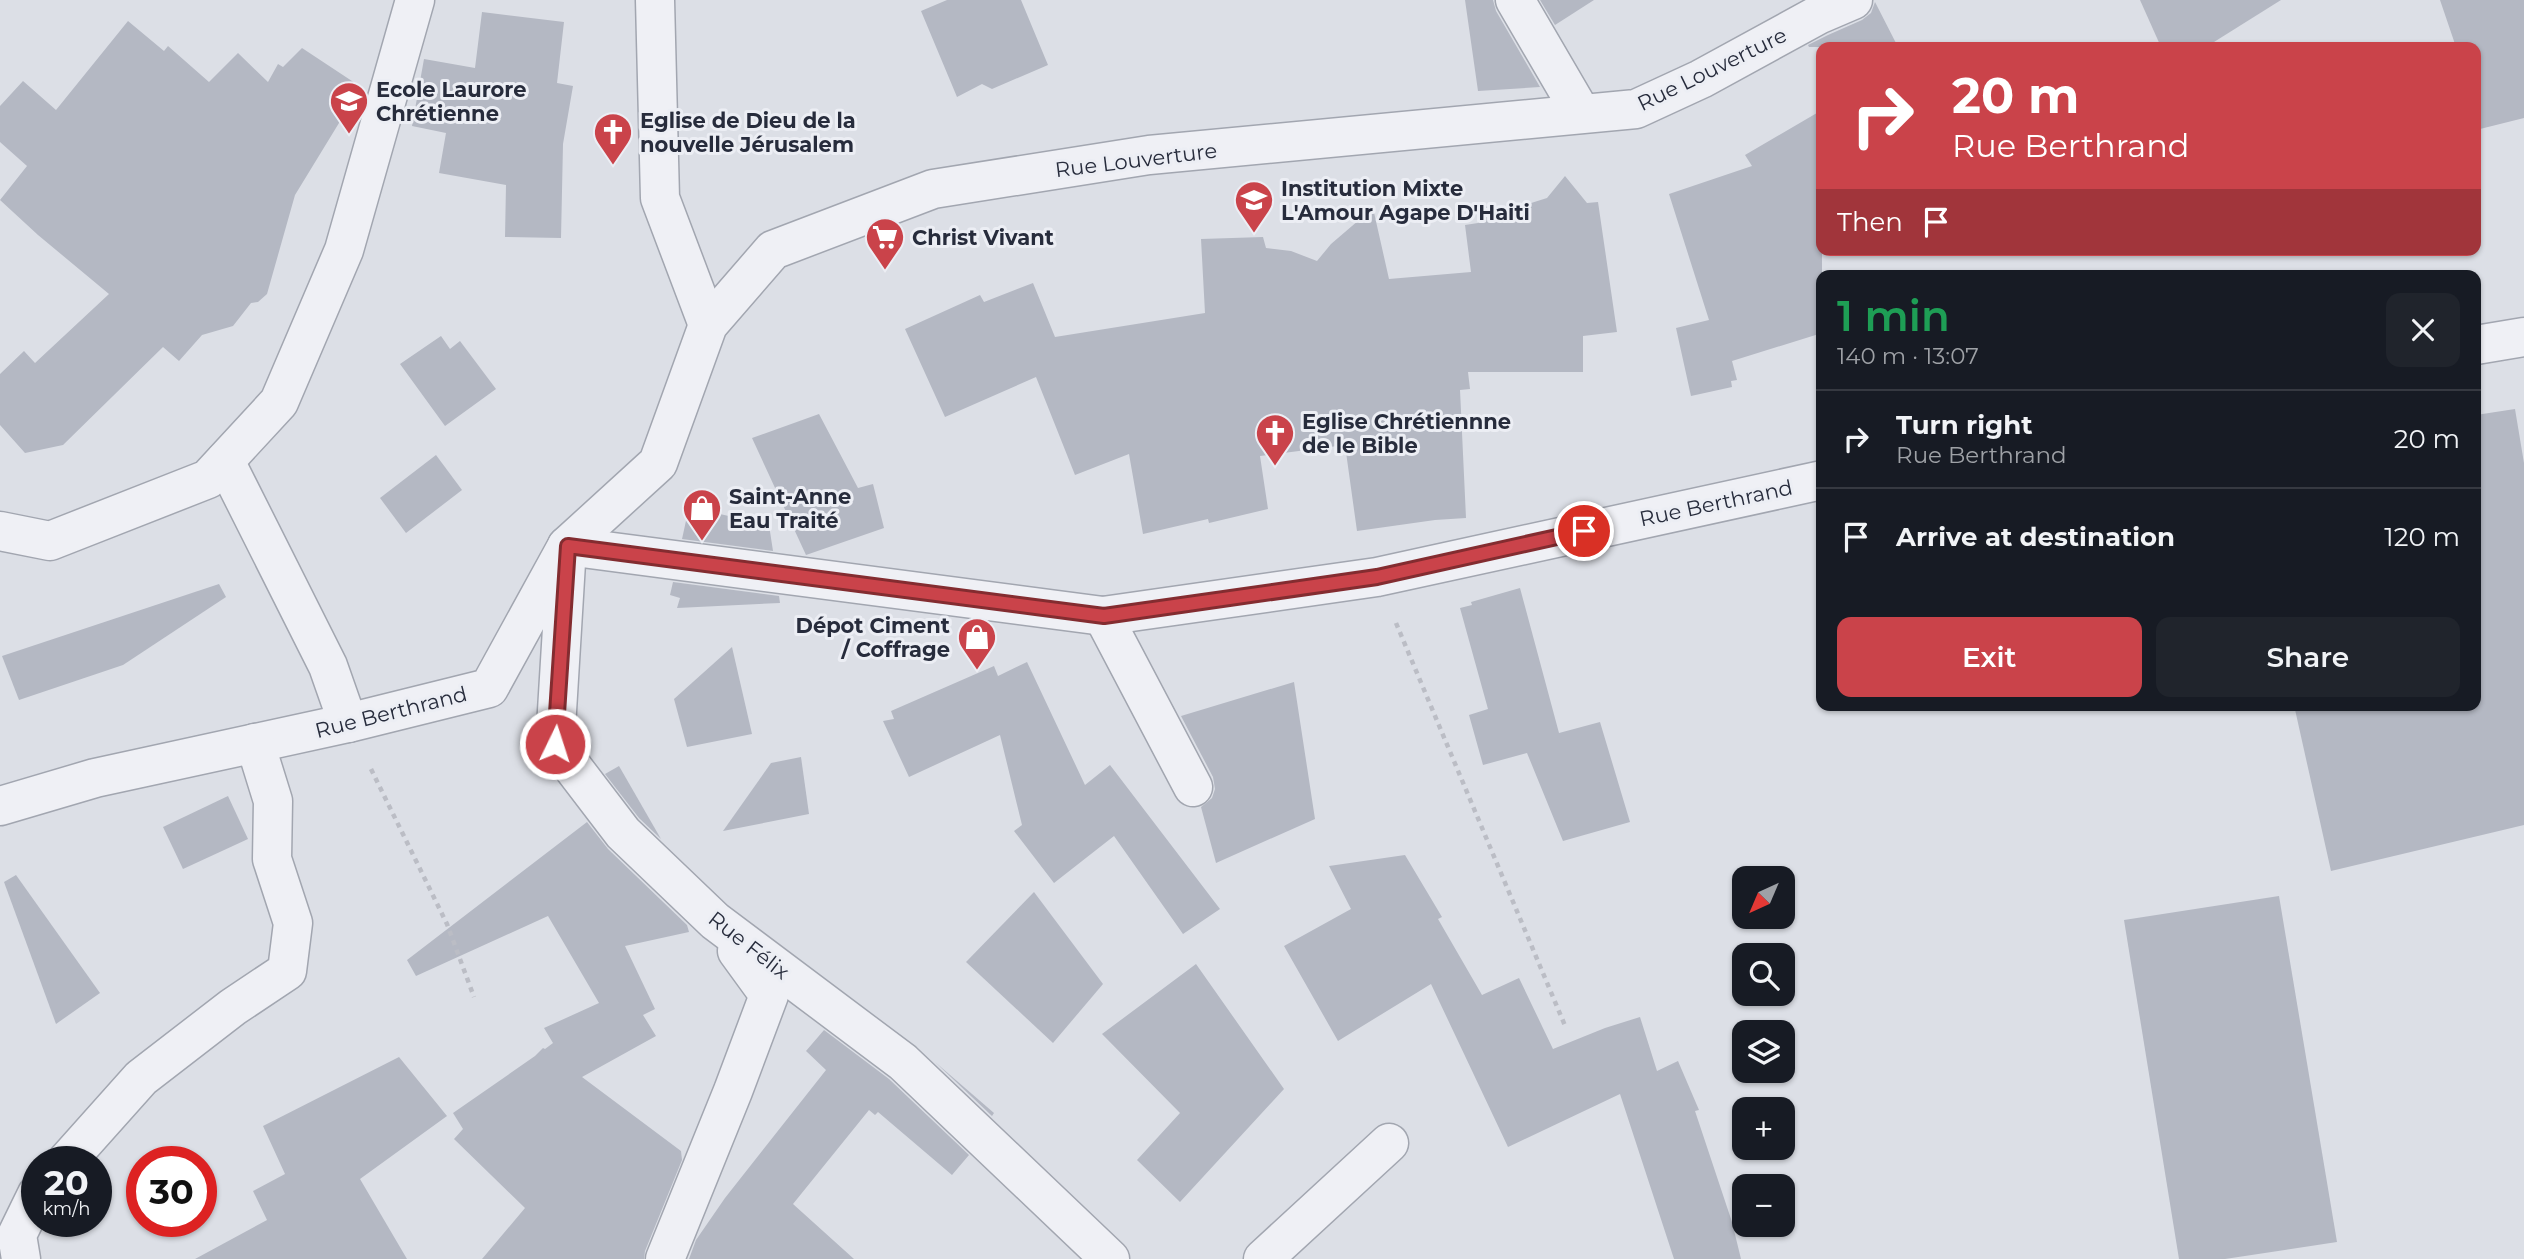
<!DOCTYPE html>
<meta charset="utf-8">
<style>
:root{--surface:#171b24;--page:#20242c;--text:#f1f3f6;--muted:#9ea1a6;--line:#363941;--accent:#ca434a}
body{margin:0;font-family:Montserrat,sans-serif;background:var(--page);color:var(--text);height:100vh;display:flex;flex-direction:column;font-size:26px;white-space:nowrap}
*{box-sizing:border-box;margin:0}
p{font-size:23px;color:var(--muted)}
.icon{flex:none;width:38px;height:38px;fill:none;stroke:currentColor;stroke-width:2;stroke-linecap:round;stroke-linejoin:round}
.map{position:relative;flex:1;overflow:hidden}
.panel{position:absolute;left:1816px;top:270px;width:665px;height:441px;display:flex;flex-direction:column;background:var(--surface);border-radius:14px;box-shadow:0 2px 5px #0004}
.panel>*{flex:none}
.hud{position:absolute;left:1816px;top:42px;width:665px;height:214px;border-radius:14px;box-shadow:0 2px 5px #0004;background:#ca434a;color:#fff;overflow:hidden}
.needle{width:46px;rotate:224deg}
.controls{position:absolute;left:1732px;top:866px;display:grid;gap:14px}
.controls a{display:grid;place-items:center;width:63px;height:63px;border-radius:14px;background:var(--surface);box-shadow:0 2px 5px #0004;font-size:35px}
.speed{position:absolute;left:21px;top:1146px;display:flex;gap:14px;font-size:35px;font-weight:700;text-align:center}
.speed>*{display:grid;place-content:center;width:91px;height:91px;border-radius:50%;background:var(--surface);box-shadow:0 2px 5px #0004;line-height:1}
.speed small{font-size:18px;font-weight:400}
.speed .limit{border:10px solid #d22;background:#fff;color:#111}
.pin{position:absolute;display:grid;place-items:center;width:60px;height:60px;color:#fff;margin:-30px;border:4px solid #fff;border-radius:50%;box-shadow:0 2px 7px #0007}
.me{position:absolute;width:77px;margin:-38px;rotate:4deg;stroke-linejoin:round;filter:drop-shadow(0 0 5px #0008)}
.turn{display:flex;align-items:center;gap:24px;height:147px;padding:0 21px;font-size:32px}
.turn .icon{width:91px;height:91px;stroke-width:2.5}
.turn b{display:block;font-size:49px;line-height:60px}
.then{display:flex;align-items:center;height:66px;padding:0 21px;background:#0003;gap:14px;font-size:26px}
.round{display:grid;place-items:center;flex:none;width:74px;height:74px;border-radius:14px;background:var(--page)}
.head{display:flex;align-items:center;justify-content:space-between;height:119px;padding:0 21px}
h1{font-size:42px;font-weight:600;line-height:52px;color:#1e9e55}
.cta{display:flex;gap:14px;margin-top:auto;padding:14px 21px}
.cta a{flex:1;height:80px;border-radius:14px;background:var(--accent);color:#fff;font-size:28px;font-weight:600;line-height:80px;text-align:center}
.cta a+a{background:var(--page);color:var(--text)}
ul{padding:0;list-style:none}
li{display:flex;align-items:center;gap:21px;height:98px;padding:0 21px;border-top:2px solid var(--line)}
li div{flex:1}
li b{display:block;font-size:26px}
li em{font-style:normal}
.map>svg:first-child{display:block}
.building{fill:#b4b8c3}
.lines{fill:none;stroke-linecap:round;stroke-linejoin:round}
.minor-casing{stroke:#a2a6b0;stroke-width:41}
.path{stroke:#bbbdc5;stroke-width:4.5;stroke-dasharray:5 5;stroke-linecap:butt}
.minor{stroke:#eff0f5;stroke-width:38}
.route-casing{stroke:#832c30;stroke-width:18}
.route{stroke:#ca434a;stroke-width:12}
.labels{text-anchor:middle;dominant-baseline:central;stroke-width:6;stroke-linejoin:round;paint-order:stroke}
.street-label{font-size:21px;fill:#272c3c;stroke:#eceef4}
.poi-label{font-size:21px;font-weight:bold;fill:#272c3c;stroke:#eceef4;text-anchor:start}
</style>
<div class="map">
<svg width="2524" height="1259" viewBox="0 0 2524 1259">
<rect width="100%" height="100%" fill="#dcdfe6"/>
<g class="building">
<path d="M947 0H1021L1048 65 992 89 982 84 957 97 921 11Z"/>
<path d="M1465 0H1493L1496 11 1540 87 1478 91Z"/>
<path d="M1540 0H1594L1555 25Z"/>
<path d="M2140 0H2281L2206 47H2161Z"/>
<path d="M2440 0H2524V118L2476 130V47H2456Z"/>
<path d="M1875 2 1898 47H1809L1808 45 1828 35 1862 20 1871 13Z"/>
<path d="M482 12 564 22 557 83 573 86 563 144 561 238 505 237 506 185 439 173 446 133 412 126 424 59 475 68Z"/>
<path d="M128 21 164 51 168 46 209 82 238 53 268 82 278 64 283 67 302 48 361 87 295 195 267 294 258 302 251 303 233 326 202 335 179 361 163 347 63 445 25 453 0 425V374L24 351 35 363 109 294 38 235 0 200 27 166 0 142V106L23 81 56 110Z"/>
<path d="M1822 110V333L1732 361 1737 380 1731 381 1732 387 1691 396 1676 328 1709 320 1669 194 1752 166 1745 155Z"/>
<path d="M1565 176 1587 203 1598 202 1617 332 1583 336V372H1468L1470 389 1460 390 1466 518 1435 520 1357 531 1345 445 1260 456 1268 509 1209 523 1208 519 1143 534 1129 454 1075 475 1036 377 945 417 905 329 980 295 984 302 1033 283 1055 337 1205 313 1201 239 1263 237 1266 248 1291 251 1317 261 1331 244 1373 208 1389 279 1471 272 1465 225 1478 223 1481 206 1512 209 1547 198Z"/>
<path d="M441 336 450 349 460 341 496 389 445 426 400 364Z"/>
<path d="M2515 409 2524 463V825L2331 871 2294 705H2476V415Z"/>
<path d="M819 414 858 488 873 484 884 528 806 555 752 438Z"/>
<path d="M436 455 462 490 406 533 380 498Z"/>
<path d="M689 507 769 525 773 551 682 539Z"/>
<path d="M673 582 779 596 780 603 677 608 680 598 670 595Z"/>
<path d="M219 584 226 597 123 665 19 700 2 656Z"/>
<path d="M1520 588 1559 733 1600 722 1630 822 1563 841 1527 753 1483 765 1469 715 1488 709 1460 608 1472 605 1471 602Z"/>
<path d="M732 647 752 734 687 747 674 699Z"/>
<path d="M1027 662 1085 785 1110 765 1220 909 1183 934 1114 836 1054 883 1014 831 1022 825 1000 735 909 777 883 721 894 719 891 711 994 666 998 676Z"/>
<path d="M1294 682 1315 819 1216 863 1201 807 1212 798 1215 789 1213 777 1181 716Z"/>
<path d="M801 757 809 814 723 831 771 763Z"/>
<path d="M619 766 661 839 639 818 605 774Z"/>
<path d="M228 796 248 839 183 869 163 827Z"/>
<path d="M587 822 608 849 687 925 689 932 625 946 655 1009 643 1015 656 1036 582 1077 681 1151 682 1160 645 1251 644 1259H482L525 1208 454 1139 463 1129 453 1113 535 1056 543 1048 545 1049 553 1043 544 1028 599 1003 548 916 416 976 407 960Z"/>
<path d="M1405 855 1442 917 1438 919 1482 995 1519 978 1553 1049 1605 1028 1640 1017 1657 1071 1678 1061 1699 1110 1695 1111 1732 1222 1741 1259H1674L1620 1094 1508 1147 1431 984 1338 1041 1284 946 1351 909 1329 866Z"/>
<path d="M16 875 100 993 56 1024 4 882Z"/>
<path d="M1034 892 1103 984 1053 1043 966 962Z"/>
<path d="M2279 896 2337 1242 2225 1259H2179L2124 920Z"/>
<path d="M1196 964 1284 1089 1180 1202 1137 1160 1180 1113 1102 1034Z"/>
<path d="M824 1030 889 1079 969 1155 952 1175 878 1112 875 1115 869 1110 793 1204 854 1259H689L696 1240 725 1198 826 1070 806 1051Z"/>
<path d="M399 1057 447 1116 360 1179 407 1259H195L267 1220 253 1191 285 1174 263 1126Z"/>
<path d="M935 1062 994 1113 992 1116Z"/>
</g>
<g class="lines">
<g class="minor-casing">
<g id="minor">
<path d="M655 0 660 198 708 325"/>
<path d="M1515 0 1581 113"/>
<path d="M2476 345 2524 337"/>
<path d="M225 461 328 666 348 723"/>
<path d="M0 531 50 541 208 479 279 402 344 250 415 0"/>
<path d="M1103 616 1193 787"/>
<path d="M0 806 95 778 348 723 489 688 567 546 1103 616 1377 577 1822 480"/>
<path d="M66 1162 141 1078 233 1007 287 971 293 923 272 859 273 801 255 743"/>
<path d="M21 1259 17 1235 37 1194"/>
<path d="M665 1259 733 1091 769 995 737 951"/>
<path d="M1110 1259 903 1062 715 921 623 833 555 744 567 546 658 463 708 325 773 250 933 189 1149 155 1636 109 1701 79 1818 15 1853 0"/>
<path d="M1263 1259 1389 1143"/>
</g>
</g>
<g class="path">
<path d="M1396 623 1566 1028"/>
<path d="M371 769 447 924 474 997"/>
</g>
<use href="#minor" class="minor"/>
</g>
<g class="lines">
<g class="route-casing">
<path id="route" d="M555 744 568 546 1104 616 1377 577 1584 531"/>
</g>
<use href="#route" class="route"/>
</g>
<defs>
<g id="school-pin" transform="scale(2.0125)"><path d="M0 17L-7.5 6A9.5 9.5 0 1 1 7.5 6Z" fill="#ca434a" stroke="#eceef4"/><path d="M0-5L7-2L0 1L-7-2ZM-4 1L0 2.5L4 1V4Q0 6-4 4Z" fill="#fff"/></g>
<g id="church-pin" transform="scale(2.0125)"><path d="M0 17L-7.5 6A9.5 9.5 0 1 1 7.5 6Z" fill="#ca434a" stroke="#eceef4"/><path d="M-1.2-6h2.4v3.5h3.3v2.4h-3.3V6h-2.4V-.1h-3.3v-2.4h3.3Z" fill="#fff"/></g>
<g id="supermarket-pin" transform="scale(2.0125)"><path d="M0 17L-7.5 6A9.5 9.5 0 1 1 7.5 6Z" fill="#ca434a" stroke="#eceef4"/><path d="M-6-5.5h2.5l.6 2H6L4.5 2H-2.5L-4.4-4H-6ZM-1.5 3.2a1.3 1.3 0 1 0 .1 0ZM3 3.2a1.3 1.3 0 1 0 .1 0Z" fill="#fff"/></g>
<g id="shop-pin" transform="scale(2.0125)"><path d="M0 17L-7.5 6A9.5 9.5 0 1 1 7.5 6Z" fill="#ca434a" stroke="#eceef4"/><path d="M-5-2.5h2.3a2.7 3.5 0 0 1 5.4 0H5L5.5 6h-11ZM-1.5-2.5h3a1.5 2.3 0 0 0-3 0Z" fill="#fff"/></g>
</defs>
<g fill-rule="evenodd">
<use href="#school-pin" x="349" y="101"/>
<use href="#church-pin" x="613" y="132"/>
<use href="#school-pin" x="1254" y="200"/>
<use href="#supermarket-pin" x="885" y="237"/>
<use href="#church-pin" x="1275" y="433"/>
<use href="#shop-pin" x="702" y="508"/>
<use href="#shop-pin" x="977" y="637"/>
</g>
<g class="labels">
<g class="street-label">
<text transform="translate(1712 69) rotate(-26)">Rue Louverture</text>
<text transform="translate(1136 160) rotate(-7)">Rue Louverture</text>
<text transform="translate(1716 503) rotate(-12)">Rue Berthrand</text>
<text transform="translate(391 712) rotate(-14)">Rue Berthrand</text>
<text transform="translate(749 945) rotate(38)">Rue Félix</text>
</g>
<g class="poi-label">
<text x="376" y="89">Ecole Laurore<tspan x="376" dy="24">Chrétienne</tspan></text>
<text x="640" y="120">Eglise de Dieu de la<tspan x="640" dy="24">nouvelle Jérusalem</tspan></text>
<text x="1281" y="188">Institution Mixte<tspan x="1281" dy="24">L'Amour Agape D'Haiti</tspan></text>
<text x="912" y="237">Christ Vivant</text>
<text x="1302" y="421">Eglise Chrétiennne<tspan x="1302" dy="24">de le Bible</tspan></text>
<text x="729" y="496">Saint-Anne<tspan x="729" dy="24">Eau Traité</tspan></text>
<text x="950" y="625" text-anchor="end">Dépot Ciment<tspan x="950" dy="24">/ Coffrage</tspan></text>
</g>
</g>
</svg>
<div class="controls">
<a><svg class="needle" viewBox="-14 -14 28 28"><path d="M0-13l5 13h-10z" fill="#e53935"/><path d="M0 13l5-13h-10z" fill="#9ea1a6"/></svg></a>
<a><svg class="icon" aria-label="search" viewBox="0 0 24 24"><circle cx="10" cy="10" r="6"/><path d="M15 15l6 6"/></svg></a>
<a><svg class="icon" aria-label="layers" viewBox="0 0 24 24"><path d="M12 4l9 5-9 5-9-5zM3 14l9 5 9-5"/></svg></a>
<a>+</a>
<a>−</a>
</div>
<div class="speed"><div>20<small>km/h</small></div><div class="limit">30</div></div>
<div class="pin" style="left:1584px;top:531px;background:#d93025"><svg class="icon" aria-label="arrive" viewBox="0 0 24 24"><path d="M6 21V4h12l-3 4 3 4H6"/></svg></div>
<svg class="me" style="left:555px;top:744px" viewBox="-20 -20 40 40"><circle r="17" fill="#ca434a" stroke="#fff" stroke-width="3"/><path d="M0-11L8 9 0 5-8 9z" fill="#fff"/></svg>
<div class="hud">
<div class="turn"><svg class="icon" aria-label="right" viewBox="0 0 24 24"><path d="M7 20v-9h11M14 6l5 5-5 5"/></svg><div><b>20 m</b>Rue Berthrand</div></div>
<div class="then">Then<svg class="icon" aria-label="arrive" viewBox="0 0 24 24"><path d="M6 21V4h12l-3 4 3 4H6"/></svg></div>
</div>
<section class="panel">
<div class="head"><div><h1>1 min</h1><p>140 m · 13:07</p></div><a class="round"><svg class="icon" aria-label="close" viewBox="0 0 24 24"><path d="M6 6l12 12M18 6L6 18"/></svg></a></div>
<ul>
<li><svg class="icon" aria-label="right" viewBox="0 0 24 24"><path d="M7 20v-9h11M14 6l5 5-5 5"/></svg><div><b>Turn right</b><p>Rue Berthrand</p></div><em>20 m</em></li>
<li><svg class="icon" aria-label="arrive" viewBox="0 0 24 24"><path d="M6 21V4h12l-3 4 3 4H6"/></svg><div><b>Arrive at destination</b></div><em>120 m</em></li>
</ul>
<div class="cta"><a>Exit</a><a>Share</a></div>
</section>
</div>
